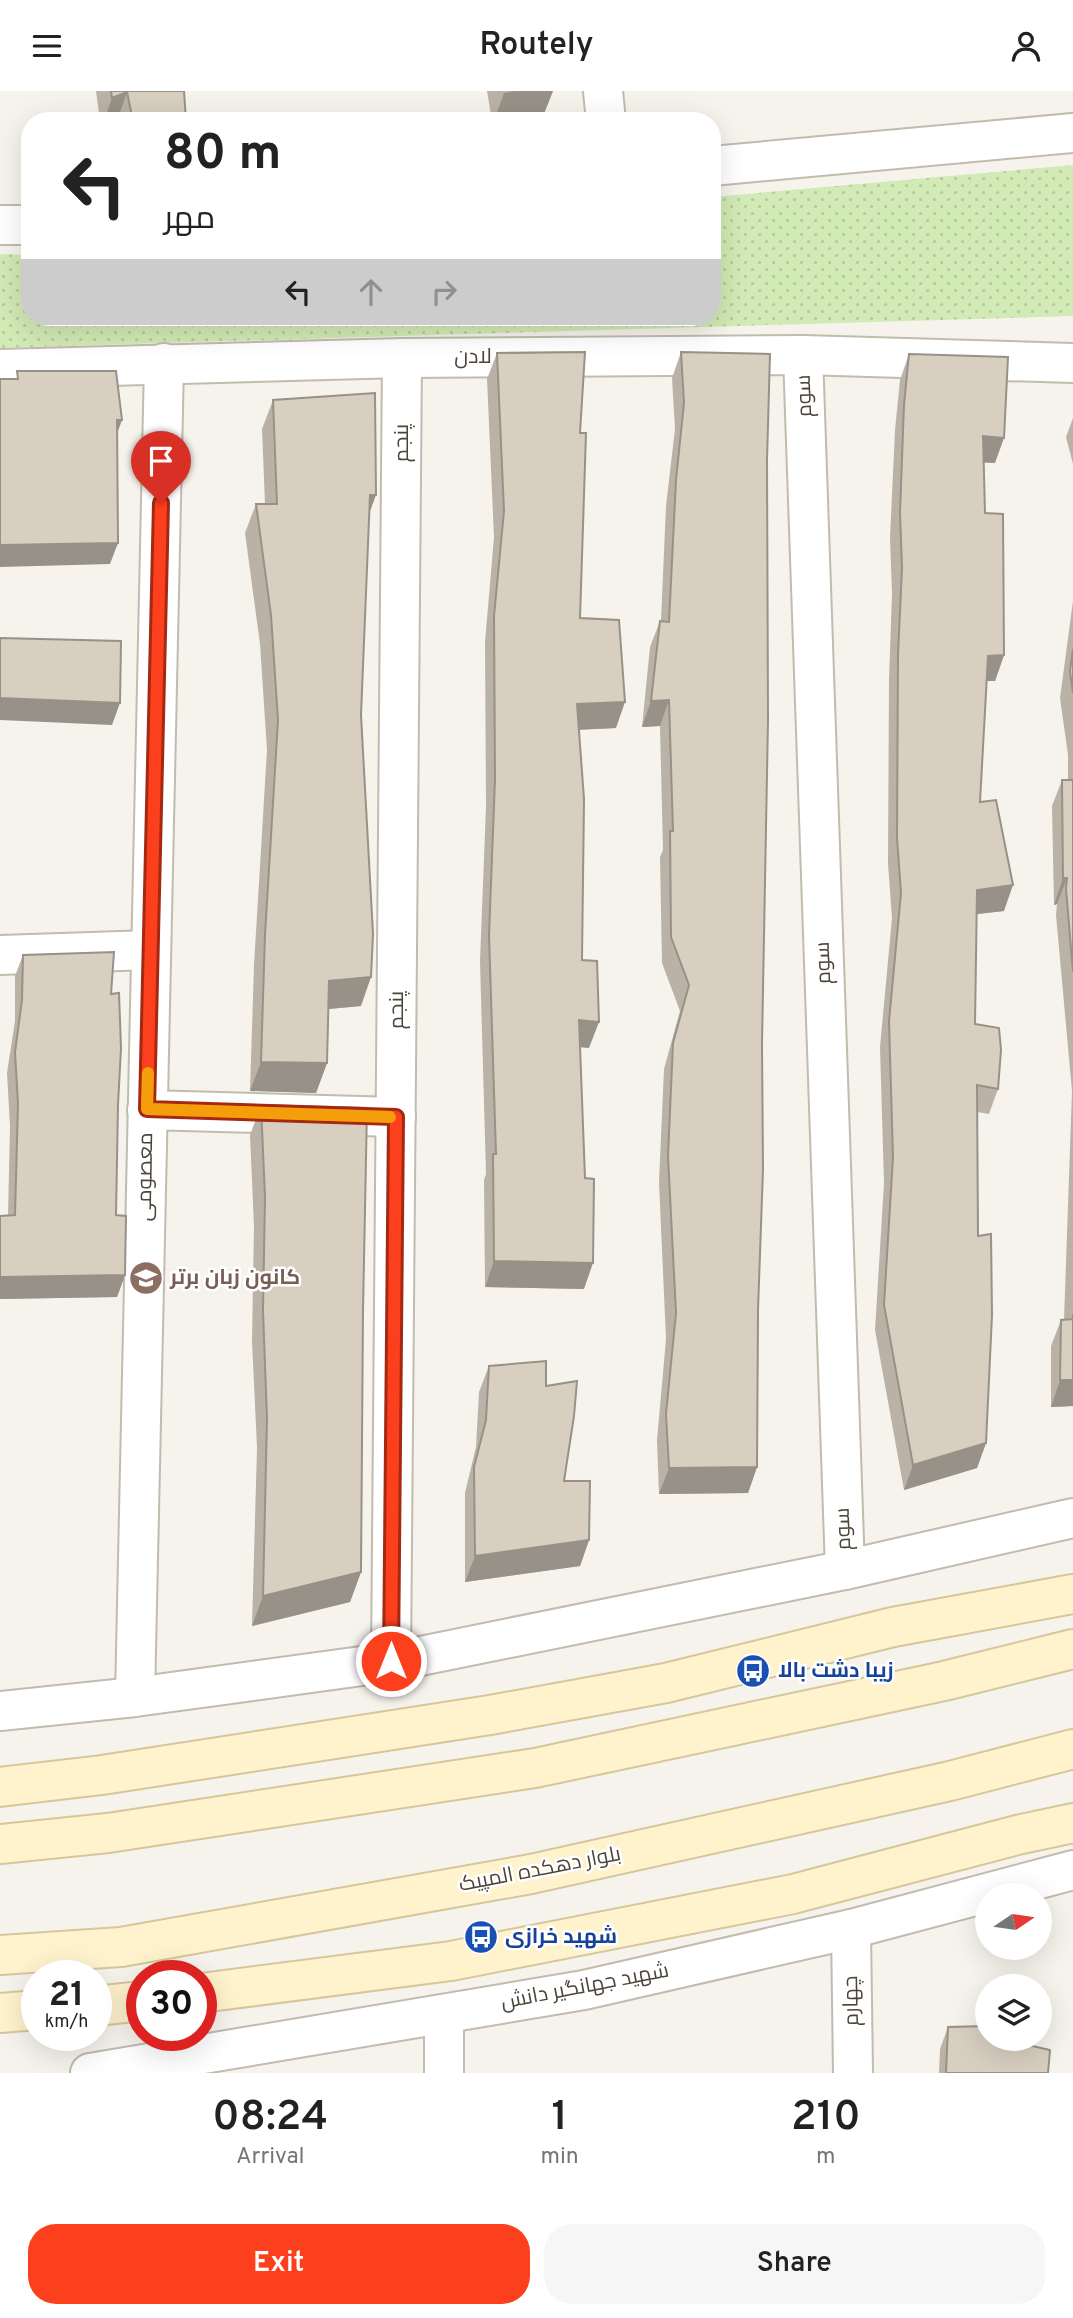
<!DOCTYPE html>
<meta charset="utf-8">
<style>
:root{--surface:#fff;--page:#f6f6f6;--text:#222;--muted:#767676;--accent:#fc3f1d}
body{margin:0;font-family:Overpass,Cairo,sans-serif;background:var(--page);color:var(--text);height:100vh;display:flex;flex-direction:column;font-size:26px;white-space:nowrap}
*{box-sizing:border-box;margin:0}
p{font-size:23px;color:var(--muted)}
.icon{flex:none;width:38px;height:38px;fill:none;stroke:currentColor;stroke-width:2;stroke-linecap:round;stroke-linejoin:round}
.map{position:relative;height:1982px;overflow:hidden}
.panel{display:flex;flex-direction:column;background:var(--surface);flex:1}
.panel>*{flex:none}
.guide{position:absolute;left:21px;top:21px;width:700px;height:214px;border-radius:28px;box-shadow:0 7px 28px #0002;background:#fff;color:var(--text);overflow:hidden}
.needle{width:46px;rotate:77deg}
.controls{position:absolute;left:975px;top:1792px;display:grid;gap:14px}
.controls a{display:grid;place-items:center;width:77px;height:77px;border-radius:50%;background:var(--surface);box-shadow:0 7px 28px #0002;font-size:35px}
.speed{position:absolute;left:21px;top:1869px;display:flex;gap:14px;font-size:35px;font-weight:700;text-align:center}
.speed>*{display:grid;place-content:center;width:91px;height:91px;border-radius:50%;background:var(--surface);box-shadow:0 7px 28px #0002;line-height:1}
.speed small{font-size:18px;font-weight:400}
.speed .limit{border:10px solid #d22;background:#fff;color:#111}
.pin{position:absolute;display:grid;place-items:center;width:60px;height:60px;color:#fff;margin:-72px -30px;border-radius:50% 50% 50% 0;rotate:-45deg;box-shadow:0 0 7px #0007}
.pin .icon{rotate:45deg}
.me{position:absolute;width:77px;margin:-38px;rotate:0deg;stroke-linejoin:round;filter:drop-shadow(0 0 5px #0008)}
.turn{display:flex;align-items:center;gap:24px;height:147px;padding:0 28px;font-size:32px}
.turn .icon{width:91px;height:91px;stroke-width:2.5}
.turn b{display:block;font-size:49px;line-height:60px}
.lanes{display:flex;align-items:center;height:66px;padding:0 28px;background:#0003;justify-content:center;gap:35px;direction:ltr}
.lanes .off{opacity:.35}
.eta{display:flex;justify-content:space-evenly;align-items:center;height:119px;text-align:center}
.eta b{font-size:42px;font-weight:600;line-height:49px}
.cta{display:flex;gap:14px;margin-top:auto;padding:14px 28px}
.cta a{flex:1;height:80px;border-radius:28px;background:var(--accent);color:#fff;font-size:28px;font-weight:600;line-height:80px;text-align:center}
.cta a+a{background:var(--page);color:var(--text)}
header{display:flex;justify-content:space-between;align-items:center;height:91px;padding:0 28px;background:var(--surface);font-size:32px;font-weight:600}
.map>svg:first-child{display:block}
.park{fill:url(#park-dots)}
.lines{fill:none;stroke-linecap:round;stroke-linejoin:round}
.minor-casing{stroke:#c2bbae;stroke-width:42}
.tertiary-casing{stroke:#c2bbae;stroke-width:42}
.secondary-casing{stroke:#d6c79b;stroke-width:42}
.minor{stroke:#fff;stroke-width:38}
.tertiary{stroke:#fff;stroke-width:38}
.secondary{stroke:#fff3cd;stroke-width:38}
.wall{fill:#bab2a6}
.shaded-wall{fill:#979187}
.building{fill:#d8cfc1;stroke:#979187;stroke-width:2}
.route-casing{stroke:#a42913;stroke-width:18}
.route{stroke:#fc3f1d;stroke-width:12}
.slow{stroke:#f59e0b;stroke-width:12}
.labels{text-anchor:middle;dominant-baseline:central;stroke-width:5;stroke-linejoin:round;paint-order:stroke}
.street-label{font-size:21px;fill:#4b4439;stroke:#fff}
.education-label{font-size:21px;font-weight:bold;fill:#785e54;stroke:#fff;text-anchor:start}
.transit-label{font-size:21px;font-weight:bold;fill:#164399;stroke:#fff;text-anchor:start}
</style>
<header><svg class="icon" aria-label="menu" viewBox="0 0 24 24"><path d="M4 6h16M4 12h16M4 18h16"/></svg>Routely<svg class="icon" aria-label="person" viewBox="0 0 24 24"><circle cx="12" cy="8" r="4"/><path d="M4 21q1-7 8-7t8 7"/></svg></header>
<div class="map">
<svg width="1073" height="1982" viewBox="0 0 1073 1982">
<defs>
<pattern id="park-dots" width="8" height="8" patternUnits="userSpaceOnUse" patternTransform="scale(1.75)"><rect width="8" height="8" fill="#d2eab5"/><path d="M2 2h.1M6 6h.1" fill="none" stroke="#b6ca9c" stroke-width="1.8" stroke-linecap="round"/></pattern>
</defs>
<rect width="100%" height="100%" fill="#f6f3ec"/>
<path class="park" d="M1073 74V225L0 257V163L30 164V226H712V106Z"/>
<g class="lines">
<g class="minor-casing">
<g id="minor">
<path d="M603 0 606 30"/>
<path d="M803 264 845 1479"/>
<path d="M0 278 402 267 803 264 1073 272"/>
<path d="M0 864 151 859"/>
<path d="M147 1019 396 1026"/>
<path d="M391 1571 402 267"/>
<path d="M135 1606 164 272"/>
<path d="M0 1620 135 1606 391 1571 845 1479 1073 1427"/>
<path d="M851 1838 853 1982"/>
<path d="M444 1923V1982"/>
<path d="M90 1982 584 1899 851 1838 1073 1779"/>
</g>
</g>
<g class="tertiary-casing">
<g id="tertiary">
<path d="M712 75 1073 42"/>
<path d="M0 134H30"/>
</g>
</g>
<g class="secondary-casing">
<g id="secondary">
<path d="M0 1696 102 1684 490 1624 666 1592 893 1536 1073 1503"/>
<path d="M0 1753 108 1742 535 1677 944 1590 1073 1558"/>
<path d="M0 1864 121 1856 531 1783 950 1690 1073 1658"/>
<path d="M201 1902 451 1870 793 1803 1017 1744 1073 1732"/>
<path d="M96 1915 142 1910"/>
<path d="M0 1922 37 1919"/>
</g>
</g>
<use href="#minor" class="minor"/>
<use href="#tertiary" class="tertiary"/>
<use href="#secondary" class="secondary"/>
</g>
<g class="wall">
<path d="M96 0H184L186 30H100Z"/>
<path d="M487 0H553L543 25 511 30H492Z"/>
<path d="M681 261 767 369 757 1376 748 1402 659 1403 657 1349 666 1248 659 1091 664 978 680 920 662 872 660 766 663 759 660 635 642 636 650 556 660 530H661L666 415 675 338 672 287Z"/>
<path d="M497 262 580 342V527L616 637 579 639 582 869 589 957 580 956 584 1198 485 1196 484 1089 486 1083 480 870 486 715 485 551 494 446 487 288Z"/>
<path d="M909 263 995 372 984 371 985 422 1004 564 995 590H986L980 711 1004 820 977 823 975 933 998 998 989 1023 977 1021 978 1145 986 1352 977 1377 904 1399 875 1239 884 1092 880 956 892 827 888 773 889 589 892 502 890 447 895 339 900 289Z"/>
<path d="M273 309 369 423 361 624V915L328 918 327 972 316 1002 250 1000 254 874 267 659 260 553 245 442 256 413H265L262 338Z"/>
<path d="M1073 327V373L1066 346Z"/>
<path d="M1073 510V1315L1051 1316V1255L1061 1229H1064L1072 1000 1056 824 1057 813 1054 814 1052 715 1062 689H1068V664L1060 607Z"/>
<path d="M23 864 111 903 118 1014 116 1124 125 1184 117 1206 0 1208V1125H8L10 1035 7 982 15 930V885Z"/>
<path d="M261 1014 363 1219 361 1481 350 1511 252 1535 257 1357 252 1250 254 1136 250 1044Z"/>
<path d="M489 1275 546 1295 564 1390 589 1449 580 1475 465 1491V1402L476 1356 479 1301Z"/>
<path d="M948 1936 1015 1951 1048 1982H939L940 1958Z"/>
</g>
<g class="shaded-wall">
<path d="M515 0H553L543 25 511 30H494L504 2Z"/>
<path d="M127 1 117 30H104L112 7Z"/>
<path d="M117 329H122L114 351Z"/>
<path d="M983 345 1004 347 995 372 973 371Z"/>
<path d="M370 404H376L365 434Z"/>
<path d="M118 452 110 473 0 476V454Z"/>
<path d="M1004 564 995 590H978L988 565Z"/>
<path d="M0 607 120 612 112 634 0 629Z"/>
<path d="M669 609 660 635 642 636 651 610Z"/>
<path d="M625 611 616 637 568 639 577 613Z"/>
<path d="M1063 787H1067L1057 813 1054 814Z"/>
<path d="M1013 794 1004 820 968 824 977 799Z"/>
<path d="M371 886 361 915 318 919 329 890Z"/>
<path d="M579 929 599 931 589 957 570 955Z"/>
<path d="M261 971 327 972 316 1002 250 1000Z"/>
<path d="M494 1170 593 1172 584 1198 485 1196Z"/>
<path d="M125 1184 117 1206 0 1208V1186Z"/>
<path d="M1060 1289H1073V1315L1051 1316Z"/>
<path d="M986 1352 977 1377 904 1399 913 1374Z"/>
<path d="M757 1376 748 1402 659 1403 669 1377Z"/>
<path d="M589 1449 580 1475 465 1491 475 1465Z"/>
<path d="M361 1481 350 1511 252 1535 263 1505Z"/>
</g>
<g class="building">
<path d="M111 0H184L186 30H133L127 1 112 7Z"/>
<path d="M585 261 580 342H586L580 527 619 529 625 611 577 613 584 708 582 869 597 870 599 931 579 929 585 1087 594 1088 593 1172 494 1170 493 1063H496L489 844 495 688 494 525 504 420 497 262Z"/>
<path d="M681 261 770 263 767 369 768 629 762 953 763 1078 758 1219 757 1376 669 1377 666 1323 676 1222 668 1065 673 952 689 894 671 846 670 740H673L669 609 651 610 660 530 669 531 676 389 684 312Z"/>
<path d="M909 263 1008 266 1004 347 983 345 985 422 1003 423 1004 564 988 565 980 711 996 709 1013 794 977 799 975 933 999 937 1001 959 998 998 977 994 978 1145 991 1143 992 1224 986 1352 913 1374 884 1214 893 1066 889 930 901 802 897 747 898 564 902 477 900 422 904 314Z"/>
<path d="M17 280H116L122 329H117L118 452 0 454V288H18Z"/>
<path d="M375 302 376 404H370L361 624 373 843 371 886 329 890 327 972 261 971 265 844 278 629 271 524 256 413H277L273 309Z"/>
<path d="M0 547 121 550 120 612 0 607Z"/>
<path d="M1073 558V602L1070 580Z"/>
<path d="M1062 689H1073V881L1066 798 1067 787H1063Z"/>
<path d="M114 861 111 903 119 902 121 957 118 1014 116 1124 126 1125 125 1184 0 1186V1125L15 1124 18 1013 15 961 22 909 23 864Z"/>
<path d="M261 1014 367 1017 363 1219 361 1481 263 1505 267 1327 263 1220 265 1106Z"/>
<path d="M1073 1223V1289H1060L1061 1229 1073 1228Z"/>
<path d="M546 1270V1295L577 1290 574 1325 564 1390H590L589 1449 475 1465 474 1376 486 1329 489 1275Z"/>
<path d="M987 1935V1948H1015V1951L1050 1959 1048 1982H946L948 1936Z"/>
</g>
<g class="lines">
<g class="route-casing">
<path id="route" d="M161 412 147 1018 396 1026 391 1570"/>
</g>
<use href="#route" class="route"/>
<path class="slow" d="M148 982 147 1018 390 1026"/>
</g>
<defs>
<g id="school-disc" transform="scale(1.75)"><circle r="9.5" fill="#8d6e63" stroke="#fff"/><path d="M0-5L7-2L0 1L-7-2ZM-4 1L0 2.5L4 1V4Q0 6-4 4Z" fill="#fff"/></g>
<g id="bus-disc" transform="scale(1.75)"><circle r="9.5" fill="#1a4fb4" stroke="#fff"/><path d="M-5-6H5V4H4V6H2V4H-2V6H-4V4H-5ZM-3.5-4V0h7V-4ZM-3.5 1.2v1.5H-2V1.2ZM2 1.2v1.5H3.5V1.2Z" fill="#fff"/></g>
</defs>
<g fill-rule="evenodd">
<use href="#school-disc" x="146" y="1187"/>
<use href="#bus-disc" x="753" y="1580"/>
<use href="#bus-disc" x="481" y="1846"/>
</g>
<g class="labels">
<g class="street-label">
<text x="473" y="266">لادن</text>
<text transform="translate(805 305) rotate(-92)">سوم</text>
<text transform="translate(402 352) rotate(-90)">پنجم</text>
<text transform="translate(824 872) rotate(-92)">سوم</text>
<text transform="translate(397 919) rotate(-90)">پنجم</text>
<text transform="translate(146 1086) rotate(-89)">معصومی</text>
<text transform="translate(844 1438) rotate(-92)">سوم</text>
<text transform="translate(540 1779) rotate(-11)">بلوار دهکده المپیک</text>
<text transform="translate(585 1896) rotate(-11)">شهید جهانگیر دانش</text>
<text transform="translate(852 1910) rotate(-91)">چهارم</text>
</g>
<g class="education-label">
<text x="170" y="1187">کانون زبان برتر</text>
</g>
<g class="transit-label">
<text x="778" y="1580">زیبا دشت بالا</text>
<text x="505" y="1846">شهید خرازی</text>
</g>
</g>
</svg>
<div class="controls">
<a><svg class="needle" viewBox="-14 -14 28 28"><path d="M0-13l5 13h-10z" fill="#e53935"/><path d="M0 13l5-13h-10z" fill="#767676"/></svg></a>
<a><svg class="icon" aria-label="layers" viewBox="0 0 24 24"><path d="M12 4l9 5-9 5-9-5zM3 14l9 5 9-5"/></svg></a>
</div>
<div class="speed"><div>21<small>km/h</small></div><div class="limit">30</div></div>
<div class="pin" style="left:161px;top:412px;background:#d93025"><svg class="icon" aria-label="arrive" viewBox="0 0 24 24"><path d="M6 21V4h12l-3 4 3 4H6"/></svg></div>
<svg class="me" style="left:391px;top:1570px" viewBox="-20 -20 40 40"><circle r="17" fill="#fc3f1d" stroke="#fff" stroke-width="3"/><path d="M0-11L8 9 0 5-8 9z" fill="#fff"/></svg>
<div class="guide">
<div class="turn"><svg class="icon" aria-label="left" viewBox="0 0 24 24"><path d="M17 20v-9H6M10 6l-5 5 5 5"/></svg><div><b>80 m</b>مهر</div></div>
<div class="lanes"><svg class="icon" aria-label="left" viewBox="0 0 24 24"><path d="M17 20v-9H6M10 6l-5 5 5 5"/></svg><svg class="icon off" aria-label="ahead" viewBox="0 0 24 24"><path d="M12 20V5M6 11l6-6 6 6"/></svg><svg class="icon off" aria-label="right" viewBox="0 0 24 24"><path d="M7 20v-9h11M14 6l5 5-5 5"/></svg></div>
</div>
</div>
<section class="panel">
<div class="eta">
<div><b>08:24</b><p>Arrival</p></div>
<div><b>1</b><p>min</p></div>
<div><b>210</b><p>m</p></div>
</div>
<div class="cta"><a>Exit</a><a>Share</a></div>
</section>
